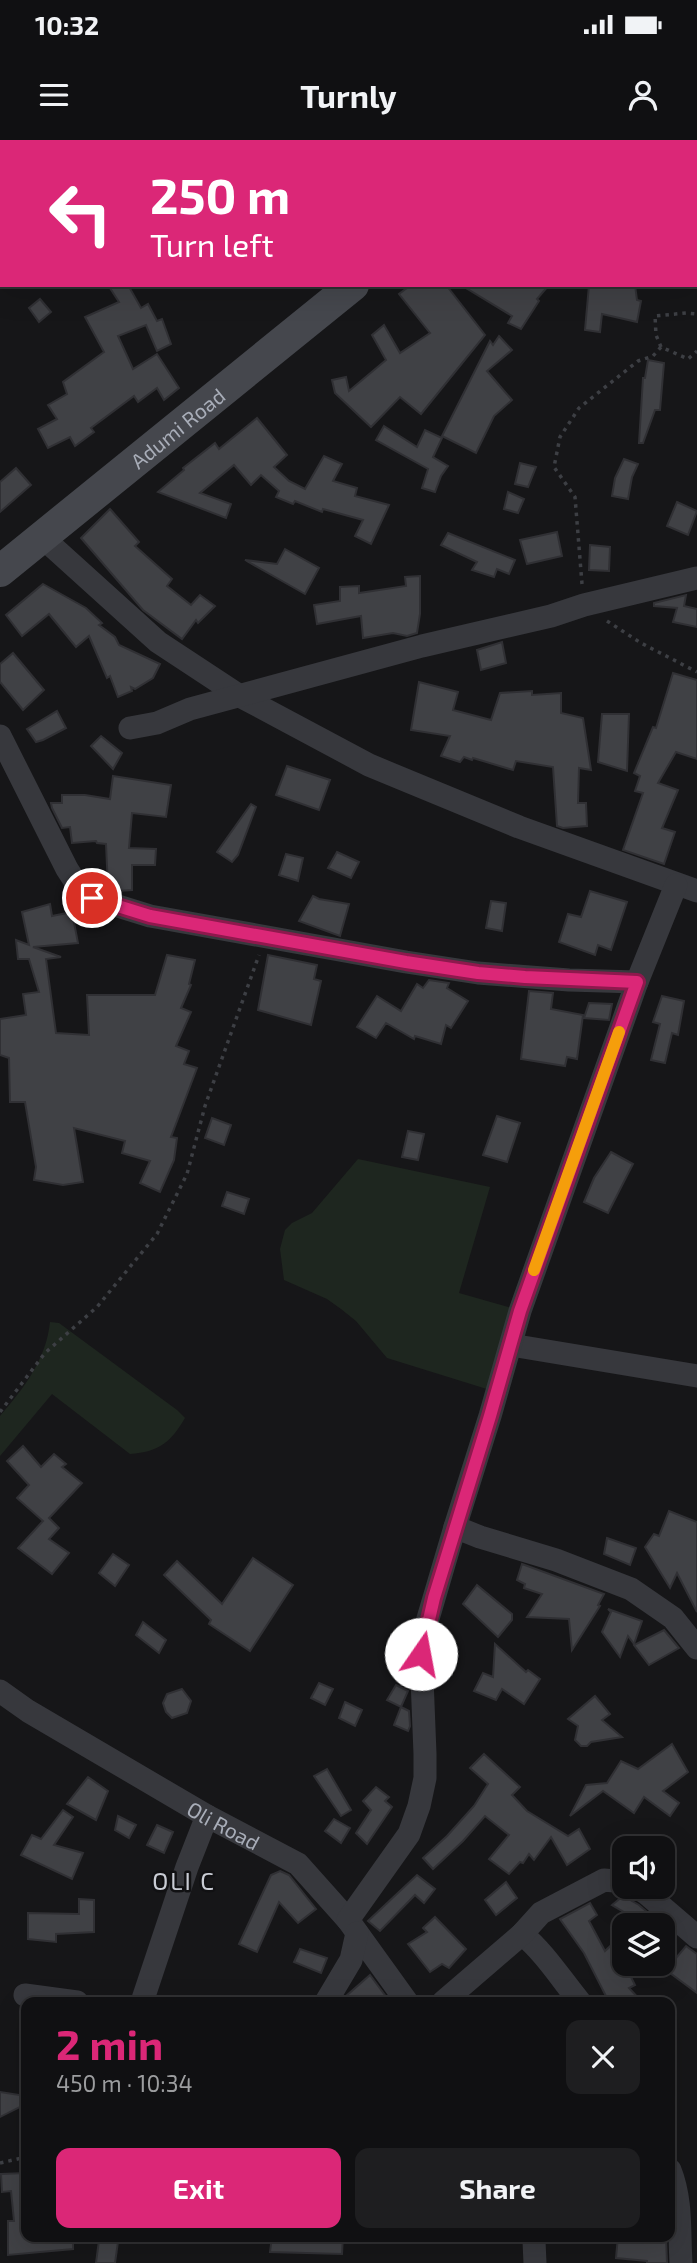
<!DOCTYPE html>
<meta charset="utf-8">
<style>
:root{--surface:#101012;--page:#1e1e20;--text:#f1f3f6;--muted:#9c9d9f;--line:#303032;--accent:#db2777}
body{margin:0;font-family:"Exo 2",sans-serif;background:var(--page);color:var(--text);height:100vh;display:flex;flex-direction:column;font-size:26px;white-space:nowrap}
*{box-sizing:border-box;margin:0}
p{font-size:23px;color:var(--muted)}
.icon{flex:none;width:38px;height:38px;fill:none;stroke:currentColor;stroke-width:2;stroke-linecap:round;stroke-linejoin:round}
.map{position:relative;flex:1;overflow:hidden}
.drawer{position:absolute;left:21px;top:1857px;width:654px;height:245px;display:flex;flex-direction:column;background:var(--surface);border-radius:14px;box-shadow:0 7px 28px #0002,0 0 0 2px var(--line)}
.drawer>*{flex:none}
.hud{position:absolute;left:0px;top:0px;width:698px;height:147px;box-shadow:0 7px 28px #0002,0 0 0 2px var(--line);background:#db2777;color:#fff;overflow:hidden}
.controls{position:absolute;left:612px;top:1696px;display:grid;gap:14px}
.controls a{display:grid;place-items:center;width:63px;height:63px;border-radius:14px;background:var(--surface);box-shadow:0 7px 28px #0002,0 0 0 2px var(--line);font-size:35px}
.pin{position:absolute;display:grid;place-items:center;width:60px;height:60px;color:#fff;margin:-30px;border:4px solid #fff;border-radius:50%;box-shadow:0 2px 7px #0007}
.me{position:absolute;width:77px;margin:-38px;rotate:12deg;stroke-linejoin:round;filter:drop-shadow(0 0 5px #0008)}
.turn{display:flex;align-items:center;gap:24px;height:147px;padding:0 35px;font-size:32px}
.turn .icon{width:91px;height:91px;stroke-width:2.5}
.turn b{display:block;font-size:49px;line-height:60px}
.round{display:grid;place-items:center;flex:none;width:74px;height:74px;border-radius:14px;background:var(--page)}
.overview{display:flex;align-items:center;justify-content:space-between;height:119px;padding:0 35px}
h1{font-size:42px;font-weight:700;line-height:52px;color:var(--accent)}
.primary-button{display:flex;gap:14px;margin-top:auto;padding:14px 35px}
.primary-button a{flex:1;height:80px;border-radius:14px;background:var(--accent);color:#fff;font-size:28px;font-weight:700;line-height:80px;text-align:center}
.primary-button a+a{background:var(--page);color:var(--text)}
.status{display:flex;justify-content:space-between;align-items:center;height:49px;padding:0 35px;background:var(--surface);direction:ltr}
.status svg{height:19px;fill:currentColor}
header{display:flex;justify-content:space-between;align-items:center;height:91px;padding:0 35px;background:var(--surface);font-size:32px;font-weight:700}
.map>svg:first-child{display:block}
.green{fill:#1e261f}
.building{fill:#404145;stroke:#303034;stroke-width:2}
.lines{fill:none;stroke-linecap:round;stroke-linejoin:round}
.path{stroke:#3d3f44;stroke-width:3.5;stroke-dasharray:3.5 5;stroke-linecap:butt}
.street{stroke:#37383d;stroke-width:23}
.secondary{stroke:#45474d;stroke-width:32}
.route-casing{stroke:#8e194d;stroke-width:18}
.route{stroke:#db2777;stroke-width:12}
.slow{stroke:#f59e0b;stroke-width:12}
.labels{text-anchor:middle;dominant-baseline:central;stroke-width:5;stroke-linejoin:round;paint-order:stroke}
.street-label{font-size:21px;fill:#a8adb8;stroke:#111113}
.quarter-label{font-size:24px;letter-spacing:2px;fill:#c9ccd4;stroke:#111113}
</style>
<div class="status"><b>10:32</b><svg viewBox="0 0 49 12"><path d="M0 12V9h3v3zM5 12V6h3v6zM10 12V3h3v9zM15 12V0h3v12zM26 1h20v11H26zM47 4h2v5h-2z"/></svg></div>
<header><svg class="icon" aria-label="menu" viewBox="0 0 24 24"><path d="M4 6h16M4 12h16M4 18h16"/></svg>Turnly<svg class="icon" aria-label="person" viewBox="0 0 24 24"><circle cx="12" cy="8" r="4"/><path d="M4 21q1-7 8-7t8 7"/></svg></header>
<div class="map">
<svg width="697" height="2123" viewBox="0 0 697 2123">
<rect width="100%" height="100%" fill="#161618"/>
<g class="green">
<path d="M358 1019 490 1047 459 1153 512 1168 490 1250 387 1218 356 1181 341 1169 327 1159 284 1140 280 1109 285 1090 292 1083 312 1073Z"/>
<path d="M50 1182 59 1183 177 1270 185 1278C171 1302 159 1312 130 1314L52 1254 0 1316V1276C24 1248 46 1220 50 1182Z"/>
</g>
<g class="building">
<path d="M108 145H128L141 168 148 164 157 181 162 179 171 204 157 211 146 185 118 196 133 229 157 214 179 248 164 260 157 248 138 262 134 256 91 288 94 292 75 306 70 297 48 308 38 289 57 279 48 265 67 254 63 242 104 212 85 177 119 162Z"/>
<path d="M411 145H446L485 195 421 274 400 257 371 287 335 253 332 240 346 237 349 251 386 220 372 195 384 185 400 213 430 193 399 154Z"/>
<path d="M461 145H549L537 159 539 161 521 189 508 183 512 176Z"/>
<path d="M589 145 621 147 620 145H635L637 160 641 161 637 182 602 174 600 192 585 190Z"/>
<path d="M40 159 51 172 39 182 29 168Z"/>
<path d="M499 196 512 210 487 231 512 260 494 276 476 313 442 296 490 201 493 205Z"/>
<path d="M648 220 664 223 660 270H655L643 303H639L643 238H645Z"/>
<path d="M257 278 287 315 274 327 289 341 305 349 324 316 342 324 333 341 357 348 355 356 389 365 371 404 355 396 363 380 323 369 322 372 295 361 293 364 276 357 279 351 261 335 251 345 234 325 200 353 231 364 226 378 158 352 184 330 183 328 215 303 219 309Z"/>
<path d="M384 286 417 307 425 290 442 298 433 317 448 326 441 336 435 352 422 348 428 329 376 300Z"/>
<path d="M624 319 638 324 632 337 628 359 612 356 615 338Z"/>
<path d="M520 323 536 327 528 347 515 344Z"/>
<path d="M16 328 31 345 0 372V342Z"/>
<path d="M508 352 524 359 518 373 504 369Z"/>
<path d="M677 362 697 371 688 395 667 386Z"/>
<path d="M110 369 139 402 135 406 172 439 167 446 191 465 200 455 215 466 198 483 196 480 182 499 143 470 81 398Z"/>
<path d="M557 392 562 416 527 424 520 400Z"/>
<path d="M448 393 515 420 509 434 497 429 494 437 472 430 477 422 441 405Z"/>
<path d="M590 405 610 407 609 431 589 430Z"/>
<path d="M285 409 319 428 305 454 245 420 277 424Z"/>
<path d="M420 436V474L417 493 407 496 393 493 363 498 361 476 317 484 314 465 340 461V447L359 446V453L406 446 405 437Z"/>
<path d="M43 444 86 468 102 483 99 485 115 497 119 505 160 524 153 538 135 549 131 547 132 551 118 557 110 536 107 538 89 496 76 507 49 474 22 496 6 475Z"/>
<path d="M686 455 684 466 697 469V487L673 482 677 468 654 466V463Z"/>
<path d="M502 502 506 523 481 530 477 510Z"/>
<path d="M13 513 44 550 23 570 0 542V524Z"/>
<path d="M673 533 697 540V619L676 612 658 643 678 650 662 688 675 692 664 724 623 710 643 653 635 651 640 636 634 633 653 587 656 588Z"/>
<path d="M419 542 458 552 453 570 491 580 500 553 532 551V555L561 553V573L583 578 591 630 579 628 578 663H586L587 686 563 688 557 686 553 627 516 621 513 630 473 618 472 620 464 617 460 622 441 616 450 596 411 590Z"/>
<path d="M57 571 66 588 43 600 36 602 27 589Z"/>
<path d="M602 574H629L627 631 598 622Z"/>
<path d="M101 596 122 613 113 629 91 606Z"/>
<path d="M287 626 330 640 319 670 276 655Z"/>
<path d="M113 636 171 645 166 677 132 673 129 708 156 709 155 725H132V750L118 751 116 748H108L106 704 97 703 96 701 72 703 70 687 62 688 52 668 51 663H62V655H85L110 659Z"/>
<path d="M251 664 256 667 238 715 232 722 217 712Z"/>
<path d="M337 712 359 722 351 738 328 728Z"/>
<path d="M286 714 303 718 298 741 279 735Z"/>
<path d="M590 751 627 762 611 810 598 805 595 815 559 802 568 774 581 777Z"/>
<path d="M313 756 319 759 349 764 340 796 299 781Z"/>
<path d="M491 761 506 763 502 791 486 788Z"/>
<path d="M50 764 52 776 72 772 78 803 33 807 61 817 46 819 56 893 89 895 87 855H155L167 815 195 820 189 844 191 845 181 868 191 872 176 906 189 911 184 924 197 928 171 997 177 998 174 1020 160 1052 140 1043 150 1021 122 1013 125 1001 74 988 83 1042 63 1045 34 1040 36 1027 25 962H10L9 918 0 915V879L26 875 23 854 39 852 29 819H18L16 800 29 805 22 772Z"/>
<path d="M268 815 317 825 314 839 321 841 311 885 258 870Z"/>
<path d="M429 840 449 843 447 848 468 861 451 888 446 885 441 904 415 896 414 899 386 883 376 898 357 887 377 856 401 871 417 844 423 848Z"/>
<path d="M529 851 553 853 551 869 583 875 577 919 567 917 565 926 521 919Z"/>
<path d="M662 856 684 861 678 895 672 893 665 923 651 920 660 884 653 882Z"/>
<path d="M589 863 612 864 609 880 584 878Z"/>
<path d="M497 976 520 983 507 1022 483 1015Z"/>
<path d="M212 978 231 985 224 1005 205 998Z"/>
<path d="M408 991 424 994 418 1020 402 1017Z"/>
<path d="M611 1012 633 1024 608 1073 584 1062 594 1038Z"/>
<path d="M227 1052 249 1059 244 1074 222 1066Z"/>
<path d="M23 1306 41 1327 54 1314 66 1324 62 1327 82 1343 49 1378 59 1388 49 1399 69 1413 52 1434 18 1408 43 1381 17 1358 29 1345 7 1321Z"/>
<path d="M669 1371 697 1382V1472L677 1433 670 1448 645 1407 654 1394 659 1396Z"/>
<path d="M607 1398 636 1408 630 1425 604 1414Z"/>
<path d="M113 1414 129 1425 115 1446 99 1433Z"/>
<path d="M253 1418 293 1445 250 1511 209 1484 211 1480 164 1435 177 1421 222 1464Z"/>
<path d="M522 1424 604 1454 598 1465 600 1466 572 1510 569 1479 527 1477 542 1454 524 1448 525 1444 517 1440Z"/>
<path d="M477 1445 512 1474V1480L498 1497 463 1464Z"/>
<path d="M608 1469 642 1481 634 1504 628 1496 620 1517 602 1492 611 1472Z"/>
<path d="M143 1482 166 1500 159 1513 136 1495Z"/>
<path d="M664 1490 679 1508 649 1525 634 1505Z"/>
<path d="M495 1504 526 1532 528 1530 540 1539 524 1564 502 1549 496 1560 474 1551 483 1533 493 1537Z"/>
<path d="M319 1543 333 1549 325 1565 311 1558Z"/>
<path d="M396 1545 408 1551 401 1567 387 1560Z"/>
<path d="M182 1549 191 1561 187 1573 172 1578 166 1572 163 1563 167 1554Z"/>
<path d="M595 1556 610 1574 602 1580 622 1597 591 1602 587 1606H581L575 1600 578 1586 568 1579Z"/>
<path d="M345 1562 362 1570 355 1586 339 1578Z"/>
<path d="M401 1567 409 1571 410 1586 408 1591 394 1585Z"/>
<path d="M672 1604 688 1632 663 1651 679 1663 670 1676 644 1657 634 1673 603 1651 570 1676 586 1645 607 1643 621 1621 638 1629Z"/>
<path d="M484 1614 520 1647 512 1655 527 1671 568 1696 579 1689 590 1709 567 1725 551 1697 534 1720 529 1714 523 1723 520 1722 509 1734 489 1719 509 1695 485 1676 463 1701 433 1729 423 1718 447 1696 474 1666 488 1644 470 1628Z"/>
<path d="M327 1629 351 1670 341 1676 314 1636Z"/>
<path d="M88 1637 108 1651 96 1680 67 1664Z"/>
<path d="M376 1647 389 1657 385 1661 392 1667 367 1704 356 1693 371 1670 363 1661Z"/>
<path d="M63 1670 73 1677 54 1705 83 1713 72 1739 21 1715 32 1695 41 1699Z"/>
<path d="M118 1676 136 1685 129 1698 115 1690Z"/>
<path d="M334 1679 350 1688 341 1703 325 1691Z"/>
<path d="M157 1685 173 1692 164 1713 147 1705Z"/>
<path d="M280 1731 289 1735 316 1769 298 1783 279 1762 257 1812 239 1804 271 1735Z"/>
<path d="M417 1735 435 1749 424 1763 415 1755 380 1791 368 1781Z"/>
<path d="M506 1742 517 1758 496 1775 485 1760Z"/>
<path d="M623 1756 639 1765 662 1785H646L612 1765Z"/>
<path d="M79 1759 94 1760V1792L56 1794V1802L28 1799V1773L79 1774Z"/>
<path d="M590 1763 597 1775 589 1781 605 1811 625 1792V1825L635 1845 629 1848 642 1862H609L584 1813 560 1779Z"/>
<path d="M435 1777 466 1809 449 1828 442 1824 430 1832 408 1804 427 1792 423 1788Z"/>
<path d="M686 1806 697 1814V1853L666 1830Z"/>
<path d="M300 1809 327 1818 321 1833 294 1822Z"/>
<path d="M370 1835 390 1862H342L345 1857Z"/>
<path d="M0 1952 26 1956V1964L0 1977Z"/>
<path d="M26 2033V2096L73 2099V2109L8 2115V2081H14L11 2051 2 2052 1 2034Z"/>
<path d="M272 2096H343L342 2114 270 2112Z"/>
<path d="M618 2096H666L667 2123H647V2121L616 2118Z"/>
<path d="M99 2100 118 2102 115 2123H96Z"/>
</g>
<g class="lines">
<g class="path">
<path d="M661 207 656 195 655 176 686 173 697 174"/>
<path d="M582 444 575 357 554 327 560 297 579 268 638 221 653 216 661 207 688 219 697 211"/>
<path d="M607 481 641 503 697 532"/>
<path d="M0 1272 45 1213 97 1167 157 1094 187 1034 205 966 259 815"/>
<path d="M0 2023 26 2017"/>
</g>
<g class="street">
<path d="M453 0 454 2"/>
<path d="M43 398 158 502 240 556 369 625 519 687 697 751"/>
<path d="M130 588 157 583 190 569 422 506 551 476 584 465 697 438"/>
<path d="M0 596 67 729 78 746 92 758 150 776 406 822 478 833 569 840 637 842"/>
<path d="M511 1205 697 1236"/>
<path d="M455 1387 490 1276 520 1171 637 842 676 745"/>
<path id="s1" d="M0 1551 28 1571 207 1676 298 1724 348 1780 407 1862"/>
<path d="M635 1746 647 1754 697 1797"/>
<path d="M348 1780 409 1694 419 1666 425 1638V1614L421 1513 427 1482 455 1387 480 1397 556 1420 631 1449 673 1478 697 1508"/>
<path d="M522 1794C545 1813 561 1839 580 1862"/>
<path d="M25 1855 77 1862"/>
<path d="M142 1862 187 1727 207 1676"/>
<path d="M326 1862 351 1820 357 1793"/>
<path d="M443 1862 522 1794 541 1773 604 1740 625 1742"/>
<path d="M670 2030C682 2060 679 2092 681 2123"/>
<path d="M532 2096 534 2101 535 2123"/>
</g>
<g class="secondary">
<path d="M534 2 536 0"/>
<path id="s2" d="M0 431 353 145"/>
</g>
</g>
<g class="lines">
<g class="route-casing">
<path id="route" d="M92 758 150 776 406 822 478 833 525 837 637 842 520 1171 490 1276 434 1458 421 1514"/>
</g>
<use href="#route" class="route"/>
<path class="slow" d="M534 1130 619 892"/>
</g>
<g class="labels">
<g class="street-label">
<text stroke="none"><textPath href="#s2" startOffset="228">Adumi Road</textPath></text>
<text stroke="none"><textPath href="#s1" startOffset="261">Oli Road</textPath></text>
</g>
<g class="quarter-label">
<text x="184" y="1740">OLI C</text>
</g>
</g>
</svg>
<div class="controls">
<a><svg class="icon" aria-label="sound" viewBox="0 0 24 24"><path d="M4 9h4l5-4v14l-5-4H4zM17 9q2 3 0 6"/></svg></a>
<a><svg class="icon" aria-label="layers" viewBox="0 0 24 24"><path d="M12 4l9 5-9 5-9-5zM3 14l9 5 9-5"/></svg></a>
</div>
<div class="pin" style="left:92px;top:758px;background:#d93025"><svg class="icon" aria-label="arrive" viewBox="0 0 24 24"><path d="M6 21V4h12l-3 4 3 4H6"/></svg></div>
<svg class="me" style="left:421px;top:1514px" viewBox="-20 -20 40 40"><circle r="19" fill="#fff"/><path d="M0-13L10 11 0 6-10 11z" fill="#db2777"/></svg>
<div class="hud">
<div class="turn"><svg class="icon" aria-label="left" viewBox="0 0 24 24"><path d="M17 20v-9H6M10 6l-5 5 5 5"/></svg><div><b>250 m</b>Turn left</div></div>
</div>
<section class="drawer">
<div class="overview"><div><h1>2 min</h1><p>450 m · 10:34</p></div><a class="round"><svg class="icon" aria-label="close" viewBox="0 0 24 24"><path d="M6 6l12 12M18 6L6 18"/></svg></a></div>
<div class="primary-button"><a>Exit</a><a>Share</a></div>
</section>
</div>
